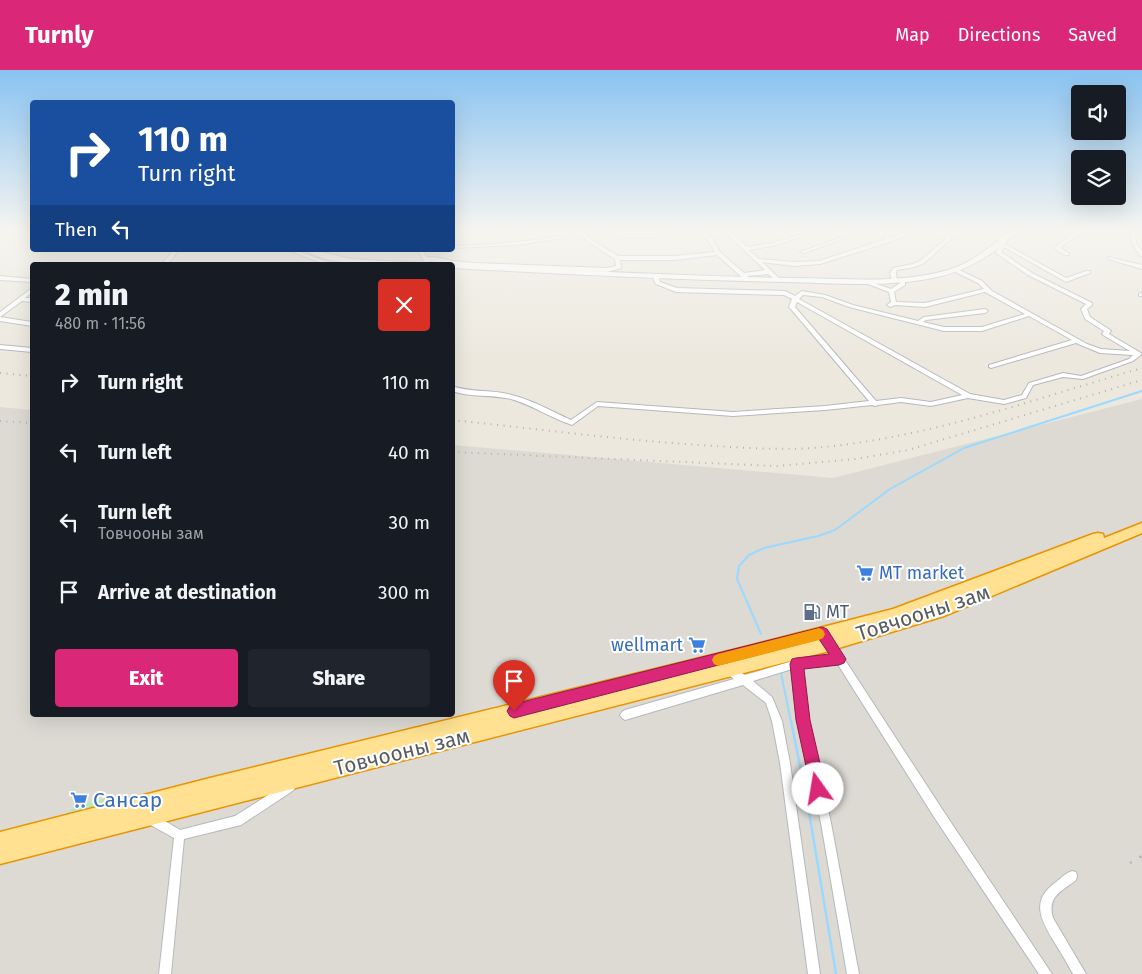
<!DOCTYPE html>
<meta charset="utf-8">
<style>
:root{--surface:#171b24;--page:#20242c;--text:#f1f3f6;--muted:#9ea1a6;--accent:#db2777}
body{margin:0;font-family:"Fira Sans",sans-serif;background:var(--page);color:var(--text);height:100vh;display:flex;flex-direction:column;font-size:19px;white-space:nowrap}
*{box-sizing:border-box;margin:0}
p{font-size:16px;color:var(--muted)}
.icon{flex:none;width:28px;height:28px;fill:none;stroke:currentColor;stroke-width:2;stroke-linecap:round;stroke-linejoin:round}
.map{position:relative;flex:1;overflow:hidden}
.details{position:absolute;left:30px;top:192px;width:425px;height:455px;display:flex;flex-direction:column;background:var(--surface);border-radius:5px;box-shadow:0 5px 20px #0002}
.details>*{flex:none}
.banner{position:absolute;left:30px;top:30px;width:425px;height:152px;border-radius:5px;box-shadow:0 5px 20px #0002;background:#1a4fa0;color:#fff;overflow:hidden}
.controls{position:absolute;left:1071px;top:15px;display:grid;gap:10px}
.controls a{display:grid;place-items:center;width:55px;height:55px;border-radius:5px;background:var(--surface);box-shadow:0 5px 20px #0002;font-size:25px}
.pin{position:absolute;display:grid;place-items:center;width:42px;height:42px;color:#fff;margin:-51px -21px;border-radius:50% 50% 50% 0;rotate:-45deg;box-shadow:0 0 5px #0007}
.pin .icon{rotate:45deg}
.me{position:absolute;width:55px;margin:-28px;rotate:347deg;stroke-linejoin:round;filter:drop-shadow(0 0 4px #0008)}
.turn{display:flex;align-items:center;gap:18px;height:105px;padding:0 25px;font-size:22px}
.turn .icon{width:65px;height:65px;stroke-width:2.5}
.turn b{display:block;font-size:35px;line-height:42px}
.then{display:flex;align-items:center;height:48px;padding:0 25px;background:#0003;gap:10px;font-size:19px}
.round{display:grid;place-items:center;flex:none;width:52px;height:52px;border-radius:5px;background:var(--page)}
.summary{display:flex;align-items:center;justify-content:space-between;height:85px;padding:0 25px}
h1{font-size:30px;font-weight:800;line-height:38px}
.button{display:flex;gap:10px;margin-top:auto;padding:10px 25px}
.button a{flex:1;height:58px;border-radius:5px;background:var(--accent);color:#fff;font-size:20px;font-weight:800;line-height:58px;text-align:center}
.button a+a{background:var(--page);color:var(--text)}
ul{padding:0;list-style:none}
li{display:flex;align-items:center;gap:15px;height:70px;padding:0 25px}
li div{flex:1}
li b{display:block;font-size:19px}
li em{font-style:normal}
header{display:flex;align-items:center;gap:30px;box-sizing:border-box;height:70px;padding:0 25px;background:var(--accent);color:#fff}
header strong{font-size:24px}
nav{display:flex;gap:28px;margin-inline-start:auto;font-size:18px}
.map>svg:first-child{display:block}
.industrial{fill:#dcdad3}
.green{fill:#bbe6b8}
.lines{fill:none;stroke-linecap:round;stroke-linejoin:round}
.stream-far1{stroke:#9bd9ff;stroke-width:2}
.stream{stroke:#9bd9ff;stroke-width:2.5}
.minor-casing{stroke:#b4b8bd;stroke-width:2}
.secondary-casing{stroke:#b4b9bf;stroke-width:2}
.trunk-casing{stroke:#ea9300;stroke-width:3}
.minor{fill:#fff;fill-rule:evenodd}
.secondary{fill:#fff;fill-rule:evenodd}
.trunk{fill:#ffe191;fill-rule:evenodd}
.rail-far1{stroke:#b2b3b4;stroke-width:2;stroke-dasharray:1 5.5;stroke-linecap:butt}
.rail{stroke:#b2b3b4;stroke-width:2.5;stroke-dasharray:2 9;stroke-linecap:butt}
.route{fill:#db2777;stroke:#8e194d}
.slow{fill:#f59e0b}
.labels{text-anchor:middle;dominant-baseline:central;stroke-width:4;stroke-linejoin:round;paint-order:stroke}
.shop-label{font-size:18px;fill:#366cbe;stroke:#fff;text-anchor:start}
.service-label{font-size:18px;fill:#4e5e75;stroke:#fff;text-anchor:start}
.near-street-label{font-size:21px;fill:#575c61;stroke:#fff}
.near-shop-label{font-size:21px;fill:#366cbe;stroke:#fff;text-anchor:start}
</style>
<header>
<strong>Turnly</strong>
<nav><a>Map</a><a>Directions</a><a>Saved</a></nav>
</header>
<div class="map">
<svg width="1142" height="904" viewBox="0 0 1142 904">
<rect width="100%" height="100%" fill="#ece8de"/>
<path class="industrial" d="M1142 329V904H0V337L32 340V645H452L453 375 833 408Z"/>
<path class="green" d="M110 727 123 730 62 746 78 735Z"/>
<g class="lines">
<g class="stream-far1">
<path d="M761 564 737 509 739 496 749 485 764 478 818 466 835 460 890 419 964 378 1142 321"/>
<path d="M781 603 791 652"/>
</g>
<path class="stream" d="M791 651 808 736 836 904"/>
<g class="minor-casing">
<g id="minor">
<path d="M0 161H3L0 163Z"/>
<path d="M489 161H522L520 162 452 165V163Z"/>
<path d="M577 161H582L592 170 618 186H675L715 182 708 170 699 161H704L712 168 720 182 744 203 765 200 730 167 727 161H731L734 165 747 177 773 173 812 161H819L776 175 749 180 759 189 794 192 819 191 886 169 874 161H879L891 168 911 161H918L893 171 820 194 794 196 762 192 780 209 781 210 778 212 768 204 747 206 750 209 745 210 717 185 675 190H620L621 198 607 202 474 197 429 191 433 195H427L417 180H422L427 187H435L453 191 474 193 607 198 616 196 615 189 588 172 581 165 517 175 452 178V176C495 175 537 171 578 163Z"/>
<path d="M681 161H692L690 162 658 167H620L618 166 620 165H658Z"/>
<path d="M860 161H866L804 183 800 182Z"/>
<path d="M928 161H934L950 166 953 163V161H957L958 163 924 193 915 197 897 200 896 203 897 210 892 211 890 203 893 198 913 194 920 191 947 168Z"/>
<path d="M983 161H989L1005 169V171H1002L1005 174 1066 208 1086 201H1090V203L1066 212 1004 177 1001 182 1032 203 1092 233V235L1087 239 1090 247 1110 260 1111 261 1109 264 1141 283V285L1133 291 1083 309 1063 307 1033 315 1026 328 1004 334 968 328 931 336 901 332 878 335 875 336 872 335 825 340 733 346 598 336 572 355C551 348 532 335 511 329 491 324 471 328 452 321V316C470 322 485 320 503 323 527 327 549 340 571 350L597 332 733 342 825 336 869 331 790 238 789 237 792 229 784 225 676 222 656 214 653 209 659 204 662 206 659 209 660 212 677 218 785 221 795 226 802 221 825 225 853 235 918 251 924 247 985 239 988 241 985 243 926 250 923 252 944 257H982L1025 244 985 222 925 237 895 235 890 237 887 235 891 232 889 222 860 211 865 210 891 219 900 213 901 208H905V215L894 222 896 232 925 233 984 219 978 213 953 201 952 200 955 198 982 211 992 221 1087 274 1101 279 1130 281 1103 265 1102 264 1104 261 1085 249 1081 239 1086 234 1028 205 996 183V182L1000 175 998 172 1001 171ZM803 225 822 227 849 237 944 261H982L1029 246 1072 270 989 295V297L991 298 1076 273 1100 283 1133 285 1129 289 1081 306 1063 303 1029 313 1022 325 1004 330 970 324 799 229ZM797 232 962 325 931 332 901 328 876 331 795 237Z"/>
<path d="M1078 161H1083L1060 178 1069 183V185H1065L1055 179V177Z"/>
<path d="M1131 161H1135L1136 173 1142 181V186H1140L1132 173Z"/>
<path d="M174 180H179L167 195H161Z"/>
<path d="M288 180H295L325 191 346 193 349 195 324 194Z"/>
<path d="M1108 187 1142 195V199L1108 189Z"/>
<path d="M0 206 32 209V212L0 210Z"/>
<path d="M32 218V222L25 228H32V232L22 231 0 247V242Z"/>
<path d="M1142 222V226H1139V224Z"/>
<path d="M0 247 32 252V256L0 251Z"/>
<path d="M0 275 32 278V282L0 279Z"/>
<path d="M829 569 832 570 944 742 1052 904H1039L936 750 837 593 801 598 808 650 831 753 859 904H847L821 753 798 650 792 599 753 611 772 627 782 651 790 693 820 904H808L780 693 772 651 766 633 743 615 625 650 622 648 620 645 622 642 625 640 734 609 726 603 725 600 726 597 729 596 745 605 796 590 832 586 825 573 826 570Z"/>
<path d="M290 711 294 712 295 716 294 720 241 755 184 769 171 904H159L174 768 147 753 146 749 147 745 151 744 155 745 180 760 235 746Z"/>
<path d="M1072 801 1076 802 1077 806 1076 810C1061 822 1047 826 1053 848L1086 904H1073C1067 893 1060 881 1053 870 1040 848 1031 830 1056 812 1061 808 1066 803 1072 801Z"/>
</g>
</g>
<g class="secondary-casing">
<g id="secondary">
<path d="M1011 161H1018C996 183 967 201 937 207 888 218 836 213 786 212 675 210 564 204 452 198V195H449L452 194C565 200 679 206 792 208 845 208 900 215 951 199 973 192 992 175 1011 161Z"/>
<path d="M305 180H314L351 189 424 193 427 195C396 195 330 198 305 180Z"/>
</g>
</g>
<g class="trunk-casing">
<path id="trunk" d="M1142 453V463L944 546 829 581 0 794V762L210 708 749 576 893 539 1093 464 1098 463 1103 464 1104 468ZM958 528 923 541 955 529Z"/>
</g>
<use href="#minor" class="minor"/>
<use href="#secondary" class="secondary"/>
<use href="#trunk" class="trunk"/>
<g class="rail-far1">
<path d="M0 303 32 306"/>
<path d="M452 350C539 359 627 371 715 376 747 378 780 380 813 378 926 369 1034 329 1142 298"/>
<path d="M0 351 32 353"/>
<path d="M452 382 777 396 855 389 908 380 1142 310"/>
</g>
<path class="rail" d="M1130 793 1142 786"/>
</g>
<linearGradient id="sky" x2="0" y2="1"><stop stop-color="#89c3f1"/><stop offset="0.56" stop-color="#f6f5f0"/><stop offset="1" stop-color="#f6f5f0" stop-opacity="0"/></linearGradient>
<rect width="1142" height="287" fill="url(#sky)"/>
<path class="route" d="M822 557 827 559 846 589 844 593 839 595 804 599 810 650 826 719 823 724 818 726 813 724 811 719 796 650 790 594 792 589 796 588 829 584 819 569 514 648 510 646 507 641 510 636 514 634Z"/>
<path class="slow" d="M819 558 823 560 825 564 823 568 819 570 718 596 714 594 712 590 714 586 718 584Z"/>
<defs>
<g id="supermarket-bare" transform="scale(1.35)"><path d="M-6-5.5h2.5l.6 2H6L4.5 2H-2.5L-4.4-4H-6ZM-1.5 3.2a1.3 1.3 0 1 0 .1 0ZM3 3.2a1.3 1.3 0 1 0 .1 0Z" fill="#3f7fe0" stroke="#fff" stroke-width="2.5" paint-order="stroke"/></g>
<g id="fuel-bare" transform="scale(1.35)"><path d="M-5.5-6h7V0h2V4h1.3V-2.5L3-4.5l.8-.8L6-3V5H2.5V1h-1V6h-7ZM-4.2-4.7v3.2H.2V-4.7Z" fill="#5c6f8a" stroke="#fff" stroke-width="2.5" paint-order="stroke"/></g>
</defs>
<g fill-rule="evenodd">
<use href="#supermarket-bare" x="865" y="503"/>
<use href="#fuel-bare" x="812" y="542"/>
<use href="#supermarket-bare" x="697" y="575"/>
<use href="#supermarket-bare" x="79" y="730"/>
</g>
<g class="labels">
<g class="shop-label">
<text x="879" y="503">MT market</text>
<text x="683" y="575" text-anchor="end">wellmart</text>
</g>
<g class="service-label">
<text x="826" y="542">МТ</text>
</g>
<g class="near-street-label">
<text transform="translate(923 543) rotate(-18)">Товчооны зам</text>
<text transform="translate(402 682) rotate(-14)">Товчооны зам</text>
</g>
<g class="near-shop-label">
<text x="93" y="730">Сансар</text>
</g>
</g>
</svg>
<div class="controls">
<a><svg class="icon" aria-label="sound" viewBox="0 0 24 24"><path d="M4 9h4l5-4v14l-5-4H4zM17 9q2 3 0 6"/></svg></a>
<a><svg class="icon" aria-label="layers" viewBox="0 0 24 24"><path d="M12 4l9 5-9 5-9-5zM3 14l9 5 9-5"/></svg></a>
</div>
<div class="pin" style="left:514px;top:641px;background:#d93025"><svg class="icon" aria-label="arrive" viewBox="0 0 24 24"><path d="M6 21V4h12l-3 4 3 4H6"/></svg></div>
<svg class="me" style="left:818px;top:719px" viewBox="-20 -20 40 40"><circle r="19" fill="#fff"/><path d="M0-13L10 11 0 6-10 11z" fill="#db2777"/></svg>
<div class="banner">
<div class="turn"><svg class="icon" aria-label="right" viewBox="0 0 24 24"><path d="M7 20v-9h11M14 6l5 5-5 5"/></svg><div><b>110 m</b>Turn right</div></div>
<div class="then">Then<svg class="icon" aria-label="left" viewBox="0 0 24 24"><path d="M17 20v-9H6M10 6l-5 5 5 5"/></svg></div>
</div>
<section class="details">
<div class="summary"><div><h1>2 min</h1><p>480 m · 11:56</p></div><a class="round" style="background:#d93025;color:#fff"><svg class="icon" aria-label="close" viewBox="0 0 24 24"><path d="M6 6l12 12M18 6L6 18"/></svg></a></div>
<ul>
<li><svg class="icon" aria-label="right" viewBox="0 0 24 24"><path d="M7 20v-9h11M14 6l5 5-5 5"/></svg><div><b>Turn right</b></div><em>110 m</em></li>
<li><svg class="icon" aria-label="left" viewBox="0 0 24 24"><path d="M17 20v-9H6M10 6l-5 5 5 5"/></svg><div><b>Turn left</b></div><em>40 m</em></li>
<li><svg class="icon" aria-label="left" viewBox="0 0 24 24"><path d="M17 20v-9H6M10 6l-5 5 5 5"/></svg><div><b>Turn left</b><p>Товчооны зам</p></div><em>30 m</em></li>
<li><svg class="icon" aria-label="arrive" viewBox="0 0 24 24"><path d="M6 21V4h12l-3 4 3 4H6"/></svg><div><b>Arrive at destination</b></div><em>300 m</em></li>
</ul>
<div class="button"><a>Exit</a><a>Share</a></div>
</section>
</div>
